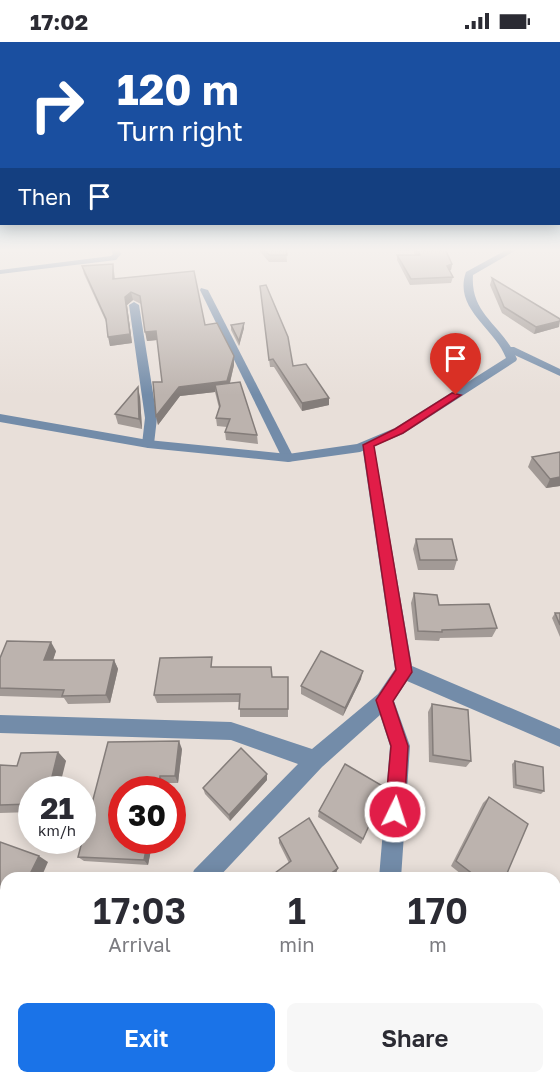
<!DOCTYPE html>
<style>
:root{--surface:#fff;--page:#f7f7f7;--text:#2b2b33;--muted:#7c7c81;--accent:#1a73e8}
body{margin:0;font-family:"Golos Text",sans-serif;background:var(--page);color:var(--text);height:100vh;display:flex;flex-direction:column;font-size:22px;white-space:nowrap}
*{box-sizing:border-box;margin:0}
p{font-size:20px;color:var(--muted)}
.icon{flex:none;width:33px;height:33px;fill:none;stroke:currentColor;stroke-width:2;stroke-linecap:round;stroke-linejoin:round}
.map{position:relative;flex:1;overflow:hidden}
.drawer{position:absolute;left:0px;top:830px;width:561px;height:212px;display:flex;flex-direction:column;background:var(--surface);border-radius:18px 18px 0 0;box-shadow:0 3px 15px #0003}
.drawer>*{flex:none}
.guide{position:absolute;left:0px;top:0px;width:561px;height:183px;box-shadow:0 3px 15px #0003;background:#1a4fa0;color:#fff;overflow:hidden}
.speed{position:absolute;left:18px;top:734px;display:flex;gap:12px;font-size:30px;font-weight:700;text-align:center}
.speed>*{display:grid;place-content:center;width:78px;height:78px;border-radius:50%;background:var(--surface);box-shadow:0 3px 15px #0003;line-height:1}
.speed small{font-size:15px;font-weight:400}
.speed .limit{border:9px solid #d22;background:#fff;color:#111}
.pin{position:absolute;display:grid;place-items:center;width:51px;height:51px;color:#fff;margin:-62px -26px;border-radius:50% 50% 50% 0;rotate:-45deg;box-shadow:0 0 6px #0007}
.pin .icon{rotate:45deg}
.me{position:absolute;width:66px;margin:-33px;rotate:4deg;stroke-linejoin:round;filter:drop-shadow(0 0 4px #0008)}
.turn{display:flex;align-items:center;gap:21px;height:126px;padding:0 18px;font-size:27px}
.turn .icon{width:78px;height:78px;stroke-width:2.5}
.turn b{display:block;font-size:42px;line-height:51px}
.then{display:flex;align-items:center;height:57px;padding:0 18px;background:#0003;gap:12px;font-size:22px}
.eta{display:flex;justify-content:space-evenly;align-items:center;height:102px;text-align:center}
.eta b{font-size:36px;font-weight:600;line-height:42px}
.cta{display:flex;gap:12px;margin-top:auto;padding:12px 18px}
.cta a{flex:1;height:69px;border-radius:9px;background:var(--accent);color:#fff;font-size:24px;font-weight:600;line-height:69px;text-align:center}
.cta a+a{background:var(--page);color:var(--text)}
.status{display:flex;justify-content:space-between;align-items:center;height:42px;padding:0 30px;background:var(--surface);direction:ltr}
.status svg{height:16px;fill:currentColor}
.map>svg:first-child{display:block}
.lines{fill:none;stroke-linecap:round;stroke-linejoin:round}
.minor{fill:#738ca9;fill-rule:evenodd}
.tertiary{fill:#738ca9;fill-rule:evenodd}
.wall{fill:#a29a96}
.shaded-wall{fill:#847d7a}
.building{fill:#bcb3ae;stroke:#847d7a;stroke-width:1.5}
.route{fill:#e11d48;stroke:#92132f;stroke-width:1.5}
</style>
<div class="status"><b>17:02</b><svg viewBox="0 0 49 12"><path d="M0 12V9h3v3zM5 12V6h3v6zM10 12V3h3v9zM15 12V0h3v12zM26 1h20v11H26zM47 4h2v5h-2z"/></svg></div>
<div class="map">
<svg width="560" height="1040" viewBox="0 0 560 1040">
<rect width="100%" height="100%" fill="#e8dfd9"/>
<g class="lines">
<g class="minor">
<path d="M111 207H119L121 212 116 218 0 232V228L111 214 113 212Z"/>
<path d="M394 207H437L433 209H398Z"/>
<path d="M201 246 208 248 294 416 292 419 288 420 282 416 200 248Z"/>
<path d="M134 260 139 263 157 376 154 402 148 406 142 402 145 376 129 263Z"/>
<path d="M506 305H514L560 327V334L506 309Z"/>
<path d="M368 399 374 403 412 624 560 687V705L407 639 394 659 410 704 401 836H379L390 704 380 673 322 725 218 836H191L194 828 298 722 231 698 0 691V673L231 680 312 707 378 652 395 627 362 403Z"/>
<path d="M6 1024V1035H25L23 1040H0V1028Z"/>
<rect x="362" y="1035" width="26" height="5"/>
</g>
<path class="tertiary" d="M508 207H518L473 233C470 273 503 283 517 317L516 319 403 392 360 410 288 420 148 406 0 380V372L148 398 288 412 357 402 395 386 506 316C495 286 453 267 466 230Z"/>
</g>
<g class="wall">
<path d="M258 207H286L287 220H269Z"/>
<path d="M414 207H445L452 222 451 228 449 229 453 235 451 241 410 243 397 218V213H415L414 211Z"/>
<path d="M113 222 115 236 205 283 234 323 230 341 257 393 258 402 226 398 225 390 227 385 217 384 216 376 219 366 215 350 180 354 158 383 156 374 162 340 157 298 147 299 141 262 133 258 127 263 132 301 110 304 107 282 84 232 82 224Z"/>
<path d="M492 236 559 285 534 292 502 271 490 243Z"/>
<path d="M260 244 293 324 329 356V363L302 369 274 325H270Z"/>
<path d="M244 281V286L239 304 231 288V283Z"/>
<path d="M140 355 142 387 118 382 115 372Z"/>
<path d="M532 415 560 444 546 446 528 425Z"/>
<path d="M416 497 457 518 454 528H418L413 507Z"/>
<path d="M414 551 439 563 497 586 492 595 440 596 439 599 415 598 411 561Z"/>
<path d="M555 571H560V595L552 576Z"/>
<path d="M56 609 53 618H114L118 627 110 661 68 662 64 656 0 654V616Z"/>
<path d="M213 625 272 635H288V675H240V660L157 661 154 653Z"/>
<path d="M361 637 343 674 301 652V644Z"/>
<path d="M432 662 471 719 466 725 429 720 428 670Z"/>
<path d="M182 707 178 741H164L148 823 84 819 78 815Z"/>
<path d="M58 710 66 719 32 747V770L0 771V723L17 724Z"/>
<path d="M515 719 544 749 541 752 513 746 512 722Z"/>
<path d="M267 738 230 779 205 752 203 746Z"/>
<path d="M386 746 361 802 318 775 319 769Z"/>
<path d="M489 755 505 836H466L451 824 483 761Z"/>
<path d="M279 796 338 826 336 831 329 836H275V831L289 821 279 801Z"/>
</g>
<g class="shaded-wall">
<path d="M452 222 451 228 445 229 447 224Z"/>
<path d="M131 250 133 258 127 263 132 301 110 304 108 295 125 255Z"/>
<path d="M560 279 559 285 534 292 536 285Z"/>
<path d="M244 281V286L239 304V299Z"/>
<path d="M156 289 157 298 147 299 145 290Z"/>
<path d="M234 314V323L228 348 215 343V350L180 354 158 383 156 374 179 345Z"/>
<path d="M138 345 140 355 142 387 139 377Z"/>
<path d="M329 356V363L302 369V361Z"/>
<path d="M560 435V444L546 446 550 437Z"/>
<path d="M51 600 56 609 50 627 44 618Z"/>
<path d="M114 618 118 627 110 661 106 653Z"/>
<path d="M363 629 361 637 343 674 345 666Z"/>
<path d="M179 699 182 707 178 741 175 734Z"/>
<path d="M58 710 66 719 59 747H49Z"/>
<path d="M267 732V738L230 779 229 773Z"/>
<path d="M160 734 164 741 163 747H158Z"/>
<path d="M148 798H153L148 823 144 818Z"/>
<path d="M39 814 48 820 41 836H28Z"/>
<path d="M338 826 336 831 329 836H325Z"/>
</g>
<g class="building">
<path d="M264 207H286L287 213H269Z"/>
<path d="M416 207H445L452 222 447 224 453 235 411 237 397 213H420Z"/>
<path d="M113 222V237L194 229 205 283 217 281 234 314 227 339 179 345 156 374 153 340H162L156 289 145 290 140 254 131 250 125 255 130 292 108 295 106 277 82 224Z"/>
<path d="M492 236 560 277V279L536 285 504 265Z"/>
<path d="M266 243 288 295 293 324 306 322 329 356 302 361 273 317 269 318 260 244Z"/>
<path d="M244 281 239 299 231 283Z"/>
<path d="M240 340 257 393 225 390 230 377 216 376 220 364 215 343Z"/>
<path d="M138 345 139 377 115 372Z"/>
<path d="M560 410V435L550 437 532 415Z"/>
<path d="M416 497H452L457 518H420Z"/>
<path d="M414 551 437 553 439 563 489 562 497 586 442 588V590L418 589Z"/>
<path d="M555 571H560V583Z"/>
<path d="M7 599 51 600 44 618H114L106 653 62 654 64 648 0 646V616Z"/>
<path d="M321 609 363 629 345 666 301 644Z"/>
<path d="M212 615 211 625H271L272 635H288V667H239L240 652 154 653 160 616Z"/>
<path d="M432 662 468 668 471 719 433 713Z"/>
<path d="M179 699 175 734H160L158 747H122V798H148L144 818 78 815 108 700Z"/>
<path d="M241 706 267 732 229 773 203 746Z"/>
<path d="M58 710 49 747H32V762L0 763V723L17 724 21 711Z"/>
<path d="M515 719 543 725 544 749 516 743Z"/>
<path d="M345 722 386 746 363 797 319 769Z"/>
<path d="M489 755 528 782 505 836H478L456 819Z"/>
<path d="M309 776 338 826 325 836H277L275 831 291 819 279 796Z"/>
<path d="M0 800 39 814 28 836H6V853L0 851Z"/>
</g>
<linearGradient id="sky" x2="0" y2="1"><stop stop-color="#66b0d4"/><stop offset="0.59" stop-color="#f5f1ee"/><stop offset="1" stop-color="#f5f1ee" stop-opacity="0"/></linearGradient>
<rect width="560" height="353" fill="url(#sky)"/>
<path class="route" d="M452 351 461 353 403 391 374 404 412 630 393 659 408 704 404 770 401 776 395 779 388 776 385 770 391 704 376 658 396 628 363 403 395 387Z"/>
</svg>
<div class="speed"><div>21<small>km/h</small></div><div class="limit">30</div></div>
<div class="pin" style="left:456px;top:353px;background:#d93025"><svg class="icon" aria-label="arrive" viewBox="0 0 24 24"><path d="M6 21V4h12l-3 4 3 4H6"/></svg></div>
<svg class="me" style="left:395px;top:770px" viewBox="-20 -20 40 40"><circle r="17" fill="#e11d48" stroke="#fff" stroke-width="3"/><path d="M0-11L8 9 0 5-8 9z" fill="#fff"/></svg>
<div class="guide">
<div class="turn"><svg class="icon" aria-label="right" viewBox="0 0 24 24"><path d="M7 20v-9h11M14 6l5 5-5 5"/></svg><div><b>120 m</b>Turn right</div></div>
<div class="then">Then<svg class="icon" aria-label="arrive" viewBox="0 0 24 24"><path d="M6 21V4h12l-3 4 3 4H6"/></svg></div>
</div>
<section class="drawer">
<div class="eta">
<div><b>17:03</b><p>Arrival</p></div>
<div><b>1</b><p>min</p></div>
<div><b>170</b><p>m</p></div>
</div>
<div class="cta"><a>Exit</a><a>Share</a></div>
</section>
</div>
